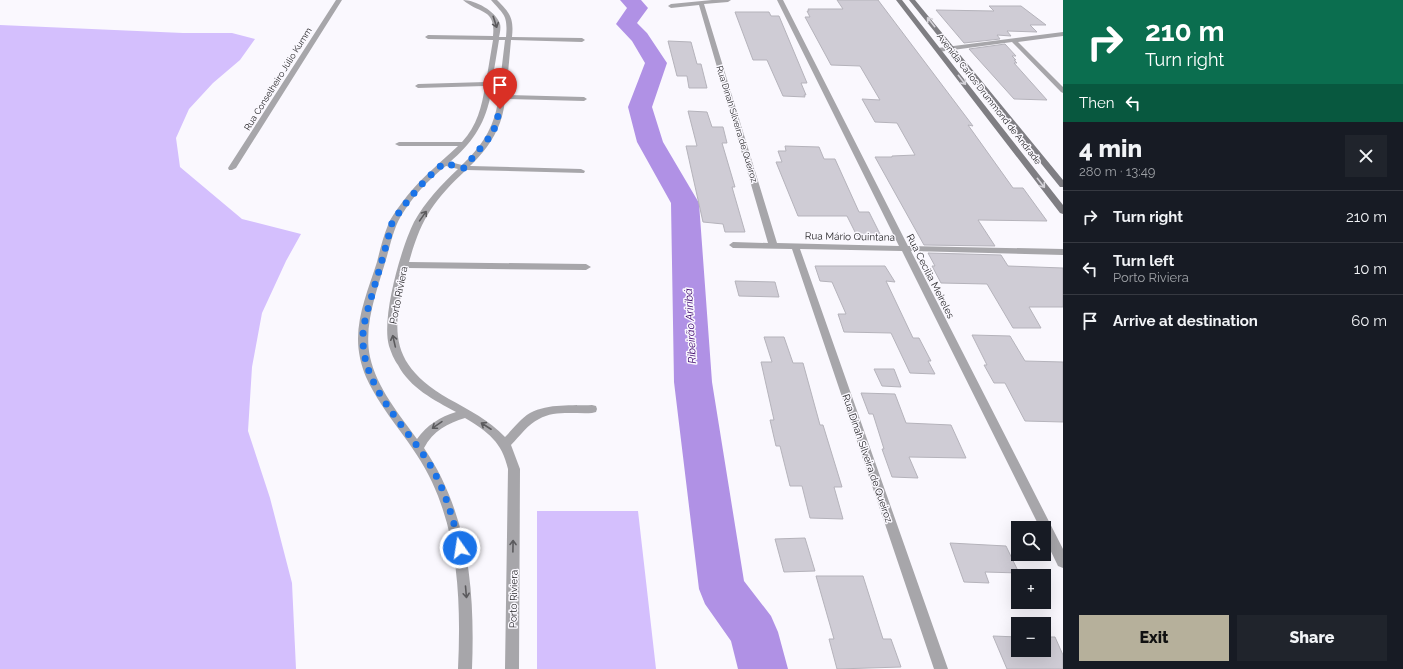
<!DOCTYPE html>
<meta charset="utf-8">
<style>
body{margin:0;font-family:Raleway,sans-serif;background:#20242c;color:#f1f3f6;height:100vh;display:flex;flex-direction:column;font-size:15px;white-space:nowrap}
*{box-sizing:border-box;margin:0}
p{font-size:13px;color:#9ea1a6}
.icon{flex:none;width:22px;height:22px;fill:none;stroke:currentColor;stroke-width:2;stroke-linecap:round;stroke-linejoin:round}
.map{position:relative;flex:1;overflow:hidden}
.details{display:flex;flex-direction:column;background:#171b24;width:340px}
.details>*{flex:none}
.hud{background:#0b6e4f;color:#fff;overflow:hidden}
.controls{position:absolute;left:1011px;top:521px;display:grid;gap:8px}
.controls a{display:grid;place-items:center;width:40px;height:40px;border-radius:0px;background:#171b24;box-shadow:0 4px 16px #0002;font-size:20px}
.pin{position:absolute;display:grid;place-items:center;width:34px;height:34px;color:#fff;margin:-41px -17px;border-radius:50% 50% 50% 0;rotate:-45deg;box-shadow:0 0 4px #0007}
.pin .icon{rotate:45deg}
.me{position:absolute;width:44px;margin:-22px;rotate:347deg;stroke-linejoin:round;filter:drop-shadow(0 0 3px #0008)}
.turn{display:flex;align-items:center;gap:14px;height:84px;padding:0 16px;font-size:18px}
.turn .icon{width:52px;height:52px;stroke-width:2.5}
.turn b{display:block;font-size:28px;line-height:34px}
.then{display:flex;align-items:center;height:38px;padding:0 16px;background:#0003;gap:8px;font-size:15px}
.round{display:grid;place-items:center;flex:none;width:42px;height:42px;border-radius:0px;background:#20242c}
.head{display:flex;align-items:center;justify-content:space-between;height:68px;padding:0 16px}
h1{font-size:24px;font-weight:800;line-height:30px}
.primary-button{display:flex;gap:8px;margin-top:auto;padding:8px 16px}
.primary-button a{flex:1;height:46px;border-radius:0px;background:#b6b09b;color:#111;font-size:16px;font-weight:800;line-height:46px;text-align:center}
.primary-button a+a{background:#20242c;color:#f1f3f6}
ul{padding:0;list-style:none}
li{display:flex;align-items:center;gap:12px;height:52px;padding:0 16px;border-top:1px solid #363941}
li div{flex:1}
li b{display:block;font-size:15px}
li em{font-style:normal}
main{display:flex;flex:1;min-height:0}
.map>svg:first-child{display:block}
.green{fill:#d4bffd}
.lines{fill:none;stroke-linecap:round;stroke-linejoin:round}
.river{fill:#b091e5;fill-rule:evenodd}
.building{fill:#cfccd5;stroke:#b5b3bb}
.minor{fill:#a7a6aa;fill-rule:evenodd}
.secondary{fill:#7f7e83;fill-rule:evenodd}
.oneway{stroke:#5b5a5d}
.oneway2{stroke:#d5d3d9}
.route{stroke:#1a73e8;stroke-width:7;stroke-dasharray:0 12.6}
.labels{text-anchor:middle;stroke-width:3;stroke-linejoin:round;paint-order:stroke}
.far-street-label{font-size:9px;fill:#28272a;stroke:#faf8fe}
.street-label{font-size:10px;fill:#28272a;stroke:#faf8fe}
.water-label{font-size:11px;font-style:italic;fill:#3c046c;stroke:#faf8fe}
</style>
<main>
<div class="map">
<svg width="1063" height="669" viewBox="0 0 1063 669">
<rect width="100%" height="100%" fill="#faf8fe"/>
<path class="green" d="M 0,25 L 183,33 L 232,33 L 255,39 L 240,60 L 213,83 L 189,109 L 176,138 L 180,167 L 242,219 L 301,234 L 286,261 L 262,313 L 252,367 L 248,431 L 270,498 L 292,583 L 296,669 L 0,669 Z
M 537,511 L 638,511 L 656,669 L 537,669 Z"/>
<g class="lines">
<path class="river" d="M 620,0 L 641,0 L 648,8 L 637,23 L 647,33 L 667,63 L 652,107 L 663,142 L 699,203 L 712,382 L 744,581 L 771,616 L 778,632 L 788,669 L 738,669 L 731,641 L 705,604 L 699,589 L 674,382 L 671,203 L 637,142 L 628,107 L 645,63 L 632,41 L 616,24 L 627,8 Z"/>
</g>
<path class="building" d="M 837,0 L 878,0 L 973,126 L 968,125 L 1013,188 L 1023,188 L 1047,221 L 978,220 L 995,246 L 924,245 L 875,157 L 892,157 L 892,156 L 915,155 L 897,123 L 875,122 L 862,99 L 880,100 L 860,66 L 831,65 L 805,17 L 810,17 L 807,11 L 809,11 L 808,9 L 843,9 Z
M 989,6 L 1021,6 L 1046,25 L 1030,25 L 1037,32 L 1007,31 L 1011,36 L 997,35 L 1000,39 L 964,43 L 936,10 L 994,11 Z
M 735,12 L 769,12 L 771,16 L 779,16 L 807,83 L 801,83 L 806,95 L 804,95 L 805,97 L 783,96 L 767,60 L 753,60 Z
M 668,41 L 691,42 L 697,64 L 701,64 L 707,88 L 689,88 L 687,76 L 677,76 Z
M 1005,44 L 1016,56 L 1012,56 L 1016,60 L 1014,60 L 1017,63 L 1014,63 L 1047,100 L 1014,99 L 969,49 Z
M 688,111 L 707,112 L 712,127 L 723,127 L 727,143 L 722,143 L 735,187 L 732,187 L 745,232 L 725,232 L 723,224 L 703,222 L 686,146 L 697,146 Z
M 785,146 L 819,147 L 824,159 L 835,159 L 859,212 L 869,212 L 881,236 L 857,236 L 847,216 L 798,216 L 776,162 L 782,162 L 778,151 L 786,151 Z
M 928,253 L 1001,255 L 1008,266 L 1063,268 L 1063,307 L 1029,307 L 1041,328 L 1013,328 L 987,284 L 941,283 L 932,266 L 935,266 Z
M 815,266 L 885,266 L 895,282 L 886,281 L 913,338 L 919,338 L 931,361 L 928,361 L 935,374 L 910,373 L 891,333 L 844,332 L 838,314 L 846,314 L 832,282 L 820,281 Z
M 735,281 L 775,282 L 779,297 L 739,296 Z
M 972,335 L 1010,336 L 1025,361 L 1063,362 L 1063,422 L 1025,421 L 1005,383 L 994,383 L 984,365 L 987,365 Z
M 764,337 L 784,337 L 793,363 L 803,363 L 820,425 L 823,425 L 842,487 L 834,487 L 843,519 L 810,518 L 802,486 L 790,486 L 780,446 L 776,446 L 770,420 L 774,420 L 761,362 L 772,362 Z
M 874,369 L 894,369 L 901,387 L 882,386 Z
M 861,393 L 895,394 L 906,423 L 951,425 L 966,458 L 909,457 L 918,478 L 892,477 L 882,449 L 884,449 L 873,414 L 869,414 Z
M 805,538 L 815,571 L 784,572 L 775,539 Z
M 950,543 L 1006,546 L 1019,573 L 985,572 L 989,583 L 964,582 Z
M 816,576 L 863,576 L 883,639 L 891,639 L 901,667 L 837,669 L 829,639 L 834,639 Z
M 993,636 L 1018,637 L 1018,650 L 1044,650 L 1044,637 L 1055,637 L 1063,655 L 1063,669 L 1007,669 Z"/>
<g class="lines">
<path class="minor" d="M 336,0 L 342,0 L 236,168 L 232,170 L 229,170 L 228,168 Z
M 463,0 C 475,0 496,11 500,24 C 501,27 500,33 499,37 L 506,37 C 508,15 504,15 491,0 L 497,0 C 510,13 514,18 512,37 L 582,38 L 585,40 L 582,42 L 511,40 L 506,95 L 584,97 L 587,99 L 584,101 L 505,99 C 503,126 490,147 470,166 L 581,169 L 585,171 L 584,173 L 466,170 C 433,201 421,219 409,262 L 586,264 L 591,267 L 586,270 L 407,268 C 392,330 387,363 449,399 C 469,410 489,420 505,437 C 513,429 520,419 530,413 C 549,403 572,406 592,405 L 596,406 L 597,409 L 596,412 L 592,413 C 575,414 554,410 539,419 C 528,424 520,436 511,445 L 520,469 L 519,669 L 505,669 L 508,469 C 502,442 488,432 465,418 C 448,423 433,431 424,448 C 469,514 475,592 472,669 L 458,669 C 461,606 459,540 432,482 C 415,444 383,415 366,377 C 361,365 358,352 358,339 C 358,313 369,287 377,262 C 380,250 383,237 388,225 C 391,217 396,211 401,204 C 417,181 438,165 458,146 L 399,146 L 395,144 L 399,142 L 462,142 C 477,126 482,106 485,86 L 418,88 L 415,86 L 418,84 L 486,82 L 493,40 L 428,39 L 425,37 L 428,35 L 493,36 C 496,8 479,14 463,0 ZM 499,40 L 505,40 L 500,82 L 492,82 ZM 492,86 L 499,86 L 499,94 L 491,94 ZM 490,98 L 498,98 L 498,101 C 494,128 481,147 462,165 L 450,162 C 471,144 484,126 490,98 ZM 446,166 L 458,169 C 441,185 425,202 414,222 C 401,248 381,318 389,346 C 391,352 394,360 398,365 C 410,388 434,400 456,412 C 440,417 427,425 417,439 C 399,414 377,388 370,357 C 363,324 378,288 387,256 C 391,242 394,228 401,216 C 413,196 428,180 446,166 Z
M 712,0 L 731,0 L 728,2 L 704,4 L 777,243 L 899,246 L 777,0 L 783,0 L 908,246 L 1063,249 L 1063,255 L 911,251 L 1063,549 L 1063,568 L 1058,566 L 1044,537 L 1044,528 L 1040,528 L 902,251 L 800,249 L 948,669 L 934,669 L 792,249 L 733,248 L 729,245 L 733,242 L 768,243 L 699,5 L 671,8 L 668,6 L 671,4 Z
M 1063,32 L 1063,36 L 1018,42 L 1063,87 L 1063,93 L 1061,92 L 1012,42 L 938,52 L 935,50 L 938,48 Z"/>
<path class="secondary" d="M 896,0 L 902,0 L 1063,205 L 1063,214 L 1060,213 Z
M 909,0 L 915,0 L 1063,180 L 1063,187 L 1060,187 Z"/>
</g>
<defs><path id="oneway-shaft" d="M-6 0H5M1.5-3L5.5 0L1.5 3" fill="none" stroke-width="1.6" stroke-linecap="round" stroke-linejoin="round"/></defs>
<g class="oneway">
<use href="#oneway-shaft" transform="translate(495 22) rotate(72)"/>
<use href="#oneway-shaft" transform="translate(423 216) rotate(-55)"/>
<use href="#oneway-shaft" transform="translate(394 341) rotate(-103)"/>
<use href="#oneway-shaft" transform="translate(437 425) rotate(145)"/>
<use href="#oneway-shaft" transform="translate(486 426) rotate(-147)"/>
<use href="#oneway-shaft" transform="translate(513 546) rotate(-89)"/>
<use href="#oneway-shaft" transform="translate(466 592) rotate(85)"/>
</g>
<g class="oneway2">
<use href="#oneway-shaft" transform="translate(931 22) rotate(-129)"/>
<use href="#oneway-shaft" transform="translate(962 80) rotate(52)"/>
<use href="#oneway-shaft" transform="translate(1041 183) rotate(52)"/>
</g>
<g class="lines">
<path class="route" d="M 460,548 C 453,517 443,483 425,457 C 401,422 364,386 363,341 C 362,324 369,307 373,291 C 380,268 386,246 392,223 C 407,200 423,181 444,163 L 464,168 L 493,133 L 500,109"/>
</g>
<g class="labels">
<g class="far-street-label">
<text transform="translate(278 79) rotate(-58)" y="3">Rua Conselheiro Júlio Kumm</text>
<text transform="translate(989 99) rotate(52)" y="3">Avenida Carlos Drummond de Andrade</text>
<text transform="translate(737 124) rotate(73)" y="3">Rua Dinah Silveira de Queiroz</text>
</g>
<g class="street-label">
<text transform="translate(850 236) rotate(1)" y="4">Rua Mário Quintana</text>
<text transform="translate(931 276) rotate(63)" y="4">Rua Cecília Meireles</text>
<text transform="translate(398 295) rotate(-79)" y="4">Porto Riviera</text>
<text transform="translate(868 458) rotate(71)" y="4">Rua Dinah Silveira de Queiroz</text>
<text transform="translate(513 599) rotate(-89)" y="4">Porto Riviera</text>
</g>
<g class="water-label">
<text transform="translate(690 326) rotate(-93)" y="4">Ribeirão Ariribá</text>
</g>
</g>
</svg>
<div class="controls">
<a><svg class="icon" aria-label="search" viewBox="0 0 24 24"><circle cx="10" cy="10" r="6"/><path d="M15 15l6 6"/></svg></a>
<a>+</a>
<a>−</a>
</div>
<div class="pin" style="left:500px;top:109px;background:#d93025"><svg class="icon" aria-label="arrive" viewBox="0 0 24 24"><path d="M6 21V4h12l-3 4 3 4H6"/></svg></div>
<svg class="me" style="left:460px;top:548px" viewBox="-20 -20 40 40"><circle r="17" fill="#1a73e8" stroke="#fff" stroke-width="3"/><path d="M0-11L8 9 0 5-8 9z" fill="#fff"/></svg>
</div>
<section class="details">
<div class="hud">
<div class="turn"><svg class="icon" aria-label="right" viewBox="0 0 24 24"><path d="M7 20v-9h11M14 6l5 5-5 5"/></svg><div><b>210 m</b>Turn right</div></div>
<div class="then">Then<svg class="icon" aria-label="left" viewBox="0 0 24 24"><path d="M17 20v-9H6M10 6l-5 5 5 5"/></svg></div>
</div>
<div class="head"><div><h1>4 min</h1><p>280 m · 13:49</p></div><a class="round"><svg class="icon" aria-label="close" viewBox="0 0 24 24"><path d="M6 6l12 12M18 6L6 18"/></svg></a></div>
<ul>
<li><svg class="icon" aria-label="right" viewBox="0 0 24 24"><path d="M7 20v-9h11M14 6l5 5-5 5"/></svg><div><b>Turn right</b></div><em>210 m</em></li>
<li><svg class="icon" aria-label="left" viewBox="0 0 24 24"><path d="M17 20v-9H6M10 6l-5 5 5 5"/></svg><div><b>Turn left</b><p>Porto Riviera</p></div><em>10 m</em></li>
<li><svg class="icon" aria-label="arrive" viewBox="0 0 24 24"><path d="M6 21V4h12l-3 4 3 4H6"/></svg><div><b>Arrive at destination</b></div><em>60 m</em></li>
</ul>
<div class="primary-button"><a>Exit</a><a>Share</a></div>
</section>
</main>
